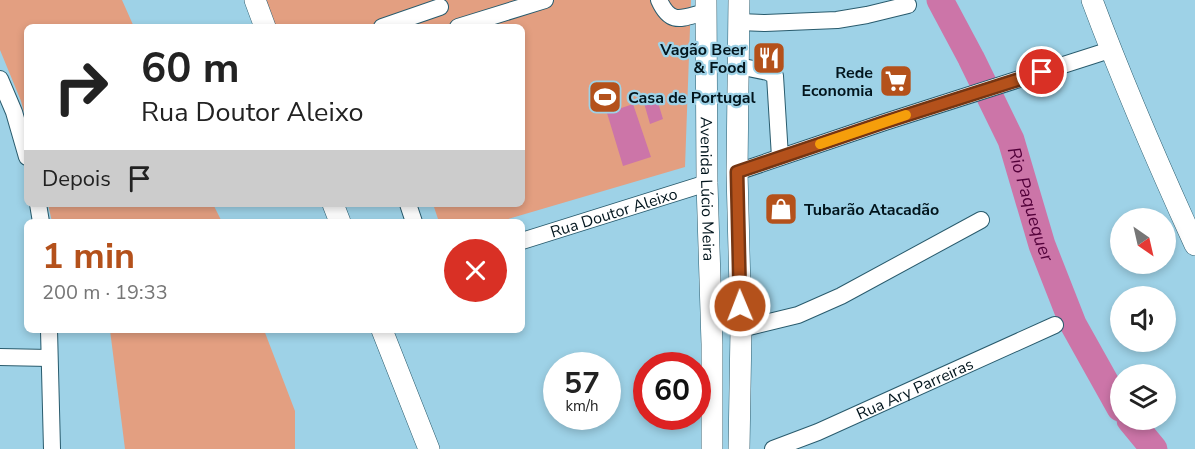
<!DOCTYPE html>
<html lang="pt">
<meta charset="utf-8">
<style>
body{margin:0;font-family:"Nunito Sans",sans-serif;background:#f6f6f6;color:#222;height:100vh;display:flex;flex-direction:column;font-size:22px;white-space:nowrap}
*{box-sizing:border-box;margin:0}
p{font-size:20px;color:#767676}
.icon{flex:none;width:33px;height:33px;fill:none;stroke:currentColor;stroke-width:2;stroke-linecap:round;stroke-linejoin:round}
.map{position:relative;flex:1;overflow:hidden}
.sheet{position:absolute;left:24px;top:219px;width:501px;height:114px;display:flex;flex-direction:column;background:#fff;border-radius:9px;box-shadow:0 3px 9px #0003}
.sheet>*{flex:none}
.banner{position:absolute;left:24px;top:24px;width:501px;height:183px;border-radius:9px;box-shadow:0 3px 9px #0003;background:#fff;color:#222;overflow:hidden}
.needle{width:39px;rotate:146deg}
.buttons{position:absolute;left:1110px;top:208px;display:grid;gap:12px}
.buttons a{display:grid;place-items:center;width:66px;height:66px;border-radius:50%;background:#fff;box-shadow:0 3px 9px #0003;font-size:30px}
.speed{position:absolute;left:543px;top:352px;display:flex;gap:12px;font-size:30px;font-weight:700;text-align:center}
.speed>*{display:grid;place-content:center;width:78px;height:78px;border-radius:50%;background:#fff;box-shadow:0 3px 9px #0003;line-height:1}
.speed small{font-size:15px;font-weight:400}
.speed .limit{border:9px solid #d22;background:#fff;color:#111}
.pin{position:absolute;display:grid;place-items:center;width:51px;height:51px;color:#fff;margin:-26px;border:3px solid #fff;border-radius:50%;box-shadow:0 2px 6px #0007}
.me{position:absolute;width:66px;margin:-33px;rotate:359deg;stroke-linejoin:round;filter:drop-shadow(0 0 4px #0008)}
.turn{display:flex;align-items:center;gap:21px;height:126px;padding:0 18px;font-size:27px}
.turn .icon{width:78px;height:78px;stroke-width:2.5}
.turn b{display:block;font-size:42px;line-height:51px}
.then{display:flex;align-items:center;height:57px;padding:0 18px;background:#0003;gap:12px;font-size:22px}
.round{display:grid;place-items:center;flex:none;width:63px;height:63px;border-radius:32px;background:#f6f6f6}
.overview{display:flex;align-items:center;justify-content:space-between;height:102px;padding:0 18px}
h1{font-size:36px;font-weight:700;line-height:45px;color:#b4511b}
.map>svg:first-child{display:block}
.green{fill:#e39f81}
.water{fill:#cc75a8}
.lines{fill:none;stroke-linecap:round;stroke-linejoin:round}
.river{stroke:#cc75a8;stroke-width:27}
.minor-casing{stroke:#295b6d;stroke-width:18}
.major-casing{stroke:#295b6d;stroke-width:22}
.minor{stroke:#fff;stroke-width:16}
.major{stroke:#fff;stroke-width:21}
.route-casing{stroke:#753512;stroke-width:15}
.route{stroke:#b4511b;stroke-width:10}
.slow{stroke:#f59e0b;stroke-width:10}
.labels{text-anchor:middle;stroke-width:4.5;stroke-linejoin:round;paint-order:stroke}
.poi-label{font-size:16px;font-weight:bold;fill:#02151d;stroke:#9ed2e7;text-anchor:end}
.street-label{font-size:16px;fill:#02151d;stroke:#9ed2e7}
.water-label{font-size:18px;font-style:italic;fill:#53013a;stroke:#9ed2e7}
</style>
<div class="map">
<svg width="1195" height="449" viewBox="0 0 1195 449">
<rect width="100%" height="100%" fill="#9ed2e7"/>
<path class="green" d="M 0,0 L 122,0 L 134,27 L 27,27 L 27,124 L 21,101 L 0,50 Z
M 262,0 L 691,0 L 685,167 L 498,222 L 439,222 L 433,204 L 522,204 L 522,27 L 273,27 Z
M 48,204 L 213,204 L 222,222 L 52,222 Z
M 110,330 L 264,330 L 295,411 L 295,449 L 125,449 Z"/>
<path class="water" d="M 657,99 L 663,119 L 650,124 L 644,103 Z
M 633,104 L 651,157 L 623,166 L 607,113 Z"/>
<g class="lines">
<g class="river">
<path id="s1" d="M 940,0 L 971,58 L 1011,140 L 1042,245 L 1073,324 L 1120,408"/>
<path d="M 1130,420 L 1154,449"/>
</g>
<defs>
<g id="minor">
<path d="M 659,0 C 671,27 683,17 706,12"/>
<path d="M 739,22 L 765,23 L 837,20 L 867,15 L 908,5"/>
<path d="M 382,27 L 440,7"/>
<path d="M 458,27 L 545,0"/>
<path d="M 738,66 L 768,72 L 775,76 L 780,157"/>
<path d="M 0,79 L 14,112 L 27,157"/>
<path d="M 737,172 L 885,122 L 1110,50"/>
<path d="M 38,204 L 41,222"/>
<path d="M 408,204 L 414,222"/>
<path id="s2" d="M 522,241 L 707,183"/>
<path d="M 741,329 L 798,315 L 841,296 L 981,220"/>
<path d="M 49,330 L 52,449"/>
<path d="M 0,357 L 49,358"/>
<path id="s3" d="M 773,449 L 818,432 L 1055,325"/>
</g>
<g id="major">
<path d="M 255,0 L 265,27"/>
<path id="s4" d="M 706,0 L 707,183 L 712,344 L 712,449"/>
<path d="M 1092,0 C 1123,83 1158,164 1195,245"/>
<path d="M 333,204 L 340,222"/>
<path d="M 382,330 L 429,449"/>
<path d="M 739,449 L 741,329 L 737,172 L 739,0"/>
</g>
</defs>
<use href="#minor" class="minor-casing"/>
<use href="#major" class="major-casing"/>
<use href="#minor" class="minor"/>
<use href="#major" class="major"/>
</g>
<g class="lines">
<defs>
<path id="route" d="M 740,306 L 737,172 L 885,122 L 1042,72"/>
</defs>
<use href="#route" class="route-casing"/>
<use href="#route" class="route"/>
<path class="slow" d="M 820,144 L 906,115"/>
</g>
<defs>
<symbol id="restaurant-square" viewBox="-11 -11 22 22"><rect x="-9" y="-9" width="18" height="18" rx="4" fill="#b4511b" stroke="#9ed2e7"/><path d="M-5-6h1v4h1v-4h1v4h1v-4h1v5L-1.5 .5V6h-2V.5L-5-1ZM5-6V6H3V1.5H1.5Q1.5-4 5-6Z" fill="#fff"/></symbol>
<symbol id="supermarket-square" viewBox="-11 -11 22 22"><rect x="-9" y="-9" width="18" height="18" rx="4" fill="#b4511b" stroke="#9ed2e7"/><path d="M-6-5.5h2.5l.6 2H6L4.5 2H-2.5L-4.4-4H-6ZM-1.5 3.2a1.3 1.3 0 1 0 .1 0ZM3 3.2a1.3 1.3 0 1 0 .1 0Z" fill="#fff"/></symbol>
<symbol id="stadium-square" viewBox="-11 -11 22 22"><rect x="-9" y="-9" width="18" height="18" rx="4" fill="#b4511b" stroke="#9ed2e7"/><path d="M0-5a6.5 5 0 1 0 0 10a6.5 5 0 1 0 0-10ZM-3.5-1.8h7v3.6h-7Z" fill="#fff"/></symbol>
<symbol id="shop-square" viewBox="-11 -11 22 22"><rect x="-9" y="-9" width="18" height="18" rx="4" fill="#b4511b" stroke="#9ed2e7"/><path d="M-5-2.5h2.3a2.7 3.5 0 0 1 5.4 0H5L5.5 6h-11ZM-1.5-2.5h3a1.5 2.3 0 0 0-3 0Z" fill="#fff"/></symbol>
</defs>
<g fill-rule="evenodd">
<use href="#restaurant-square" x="750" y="39" width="38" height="38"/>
<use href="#supermarket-square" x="877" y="62" width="38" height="38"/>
<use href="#stadium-square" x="586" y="78" width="38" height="38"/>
<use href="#shop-square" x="762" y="190" width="38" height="38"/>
</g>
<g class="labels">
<g class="poi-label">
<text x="746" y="55">Vagão Beer<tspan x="746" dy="18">&amp; Food</tspan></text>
<text x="873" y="78">Rede<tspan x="873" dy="18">Economia</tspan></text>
<text x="628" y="103" text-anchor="start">Casa de Portugal</text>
<text x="804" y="215" text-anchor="start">Tubarão Atacadão</text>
</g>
<g class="street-label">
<text dy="6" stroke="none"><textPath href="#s4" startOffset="189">Avenida Lúcio Meira</textPath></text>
<text dy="6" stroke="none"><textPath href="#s2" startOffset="96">Rua Doutor Aleixo</textPath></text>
<text dy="6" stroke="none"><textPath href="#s3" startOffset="154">Rua Ary Parreiras</textPath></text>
</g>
<g class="water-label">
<text dy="6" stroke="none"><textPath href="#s1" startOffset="224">Rio Paquequer</textPath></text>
</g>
</g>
</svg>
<div class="buttons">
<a><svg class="needle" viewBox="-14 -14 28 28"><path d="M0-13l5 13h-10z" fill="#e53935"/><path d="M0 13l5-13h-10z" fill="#767676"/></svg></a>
<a><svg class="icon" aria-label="sound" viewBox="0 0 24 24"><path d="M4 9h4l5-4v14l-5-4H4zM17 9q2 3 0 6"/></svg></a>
<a><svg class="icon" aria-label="layers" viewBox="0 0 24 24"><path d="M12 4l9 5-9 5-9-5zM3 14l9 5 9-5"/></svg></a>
</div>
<div class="speed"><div>57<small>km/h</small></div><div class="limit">60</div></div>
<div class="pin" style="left:1042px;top:72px;background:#d93025"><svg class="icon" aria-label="arrive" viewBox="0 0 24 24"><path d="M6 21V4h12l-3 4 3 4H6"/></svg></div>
<svg class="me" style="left:740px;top:306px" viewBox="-20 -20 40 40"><circle r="17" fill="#b4511b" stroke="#fff" stroke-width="3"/><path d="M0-11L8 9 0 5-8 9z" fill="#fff"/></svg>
<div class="banner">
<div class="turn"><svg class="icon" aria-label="right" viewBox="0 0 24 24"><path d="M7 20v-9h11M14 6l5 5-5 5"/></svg><div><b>60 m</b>Rua Doutor Aleixo</div></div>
<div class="then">Depois<svg class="icon" aria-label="arrive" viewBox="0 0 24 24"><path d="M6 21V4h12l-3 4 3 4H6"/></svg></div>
</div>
<section class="sheet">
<div class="overview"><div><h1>1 min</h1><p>200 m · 19:33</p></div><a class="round" style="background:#d93025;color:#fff"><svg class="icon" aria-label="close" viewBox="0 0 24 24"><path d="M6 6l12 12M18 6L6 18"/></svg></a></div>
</section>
</div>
